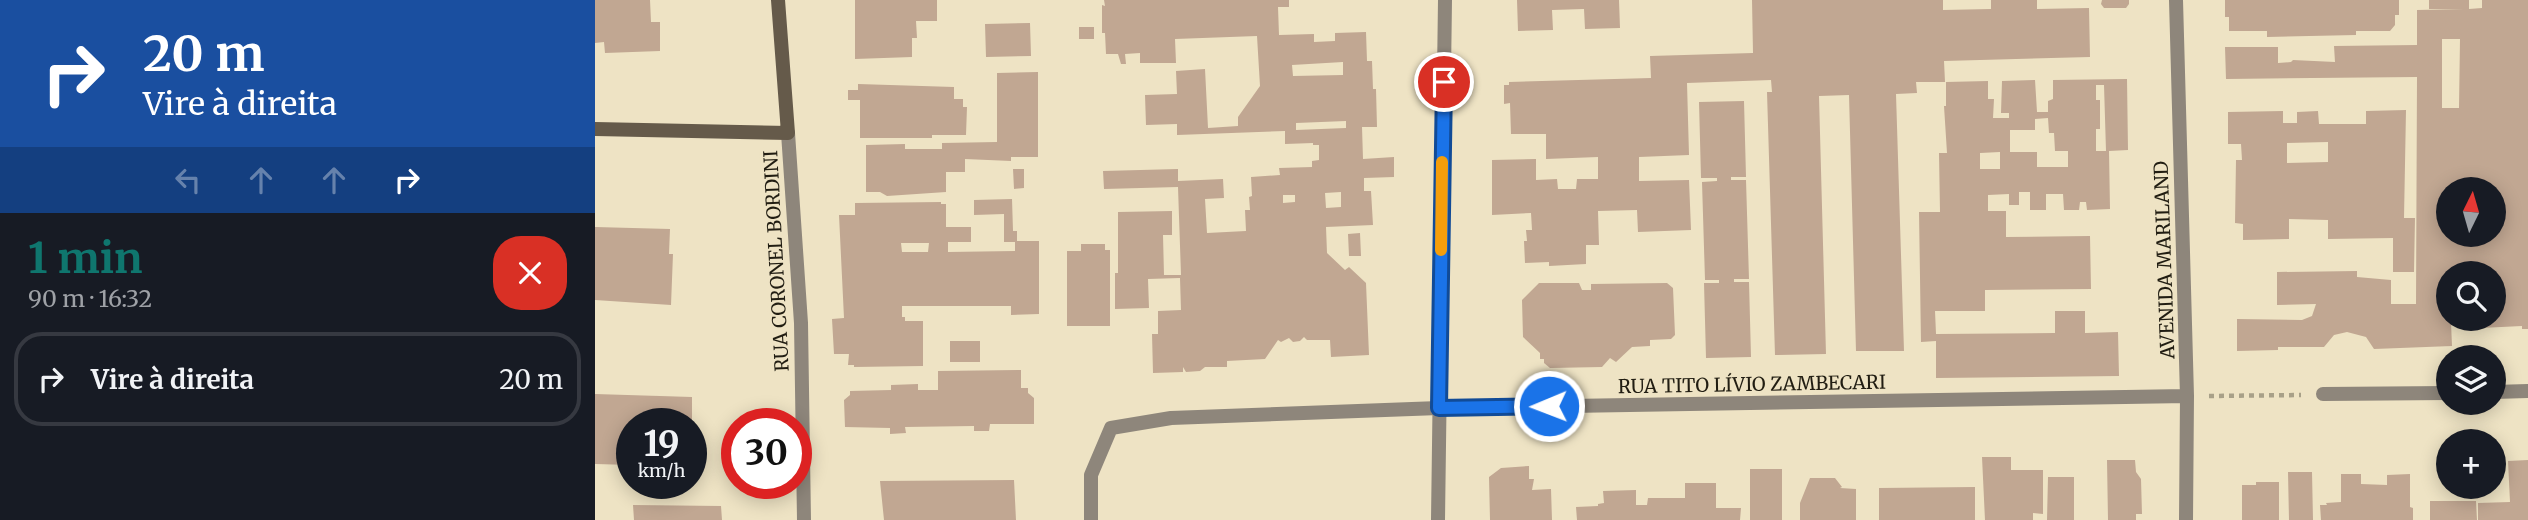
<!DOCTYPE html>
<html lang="pt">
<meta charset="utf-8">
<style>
body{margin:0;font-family:Merriweather,serif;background:#242831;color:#f1f3f6;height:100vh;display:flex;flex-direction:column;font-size:26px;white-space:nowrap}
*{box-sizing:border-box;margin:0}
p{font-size:23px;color:#9ea1a6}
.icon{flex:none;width:38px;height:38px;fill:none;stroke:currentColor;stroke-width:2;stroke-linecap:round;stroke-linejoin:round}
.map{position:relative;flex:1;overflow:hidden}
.side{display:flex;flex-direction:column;background:#171b24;width:595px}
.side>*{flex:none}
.guide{background:#1a4fa0;color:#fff;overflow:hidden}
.needle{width:46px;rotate:5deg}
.fabs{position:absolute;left:1841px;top:177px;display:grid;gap:14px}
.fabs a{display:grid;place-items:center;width:70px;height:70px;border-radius:50%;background:#171b24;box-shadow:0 4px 18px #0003;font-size:35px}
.speed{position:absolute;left:21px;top:408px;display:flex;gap:14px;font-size:35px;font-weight:700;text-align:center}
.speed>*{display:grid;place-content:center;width:91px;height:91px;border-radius:50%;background:#171b24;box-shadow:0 4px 18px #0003;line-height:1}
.speed small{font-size:18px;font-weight:400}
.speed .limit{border:10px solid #d22;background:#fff;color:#111}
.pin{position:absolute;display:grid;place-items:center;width:60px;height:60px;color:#fff;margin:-30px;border:4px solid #fff;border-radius:50%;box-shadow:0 2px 7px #0007}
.me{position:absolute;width:77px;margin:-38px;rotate:269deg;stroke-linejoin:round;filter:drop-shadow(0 0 5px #0008)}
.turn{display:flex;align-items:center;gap:24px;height:147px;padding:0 28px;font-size:32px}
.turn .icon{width:91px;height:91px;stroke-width:2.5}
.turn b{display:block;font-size:49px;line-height:60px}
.lanes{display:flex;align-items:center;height:66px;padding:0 28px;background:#0003;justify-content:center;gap:35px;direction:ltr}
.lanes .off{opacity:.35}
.round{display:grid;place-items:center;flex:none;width:74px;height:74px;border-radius:28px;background:#242831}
.head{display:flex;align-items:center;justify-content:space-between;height:119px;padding:0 28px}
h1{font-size:42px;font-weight:700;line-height:52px;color:#0f766e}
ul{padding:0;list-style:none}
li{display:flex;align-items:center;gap:21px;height:94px;margin:0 14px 10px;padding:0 14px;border:4px solid #363941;border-radius:28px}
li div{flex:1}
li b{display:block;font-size:26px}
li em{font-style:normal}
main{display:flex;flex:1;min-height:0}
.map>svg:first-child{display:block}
.building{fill:#c1a792;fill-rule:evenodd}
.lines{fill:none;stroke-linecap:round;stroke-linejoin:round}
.path{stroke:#a8a088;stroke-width:4.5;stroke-dasharray:5 5;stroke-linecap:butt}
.minor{stroke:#8e867b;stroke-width:14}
.tertiary{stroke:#8e867b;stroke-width:14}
.secondary{stroke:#655a4a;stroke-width:14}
.route-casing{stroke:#114b97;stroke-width:18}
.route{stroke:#1a73e8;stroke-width:12}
.slow{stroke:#f59e0b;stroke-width:12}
.labels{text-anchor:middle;stroke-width:7;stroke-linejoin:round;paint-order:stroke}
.street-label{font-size:19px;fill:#211d12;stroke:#eee3c4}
</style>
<main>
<section class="side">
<div class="guide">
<div class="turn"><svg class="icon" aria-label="right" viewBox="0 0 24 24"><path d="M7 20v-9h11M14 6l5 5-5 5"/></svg><div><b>20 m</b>Vire à direita</div></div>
<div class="lanes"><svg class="icon off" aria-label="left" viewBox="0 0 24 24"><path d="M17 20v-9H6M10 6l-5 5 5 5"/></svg><svg class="icon off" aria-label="ahead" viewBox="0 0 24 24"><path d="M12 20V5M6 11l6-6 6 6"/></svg><svg class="icon off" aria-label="ahead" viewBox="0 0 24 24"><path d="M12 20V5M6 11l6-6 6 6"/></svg><svg class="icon" aria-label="right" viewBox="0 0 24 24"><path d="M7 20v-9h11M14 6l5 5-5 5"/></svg></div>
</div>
<div class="head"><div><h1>1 min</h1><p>90 m · 16:32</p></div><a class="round" style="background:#d93025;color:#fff"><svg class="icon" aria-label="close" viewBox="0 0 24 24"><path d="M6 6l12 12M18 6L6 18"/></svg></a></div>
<ul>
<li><svg class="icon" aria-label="right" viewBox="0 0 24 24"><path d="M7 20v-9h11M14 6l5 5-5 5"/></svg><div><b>Vire à direita</b></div><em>20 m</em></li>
</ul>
</section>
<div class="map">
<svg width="1933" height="520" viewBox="0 0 1933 520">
<rect width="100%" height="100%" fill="#eee3c4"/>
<path class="building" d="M 0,0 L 55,0 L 56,22 L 65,22 L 65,51 L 10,53 L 9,42 L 0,43 Z
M 260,0 L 342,0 L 342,21 L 321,21 L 322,38 L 317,38 L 317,57 L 260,59 Z
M 509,0 L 694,0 L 694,7 L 683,7 L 684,35 L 719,34 L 719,42 L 740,41 L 740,33 L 771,32 L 772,61 L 777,61 L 778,89 L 781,89 L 782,127 L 767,127 L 768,159 L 799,157 L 799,177 L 769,178 L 769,191 L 776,191 L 778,225 L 731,227 L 732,253 L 750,270 L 754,267 L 771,283 L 774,355 L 736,357 L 735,340 L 712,340 L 709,337 L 705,341 L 698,342 L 694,338 L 686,342 L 683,340 L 670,359 L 632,361 L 632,367 L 610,367 L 605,371 L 591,372 L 588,367 L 588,372 L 558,373 L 557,334 L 563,334 L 563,311 L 586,310 L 585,278 L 553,279 L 554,308 L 520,309 L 520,273 L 523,273 L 523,212 L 577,211 L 577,235 L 568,235 L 569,275 L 586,275 L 583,187 L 509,189 L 508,171 L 583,169 L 583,181 L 628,179 L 629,198 L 610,199 L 612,233 L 651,231 L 650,210 L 655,210 L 654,197 L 657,196 L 656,177 L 685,175 L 684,168 L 717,167 L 717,161 L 724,160 L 724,145 L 718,145 L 718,143 L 690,144 L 690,131 L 582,135 L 582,124 L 551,125 L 550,95 L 582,94 L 581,71 L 610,69 L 613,128 L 643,126 L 643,117 L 665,86 L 662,36 L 580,39 L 581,63 L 545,63 L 545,53 L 530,54 L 531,64 L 526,64 L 523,54 L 511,54 L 510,33 L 507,33 L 507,5 L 510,6 ZM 748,62 L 748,75 L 698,76 L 697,65 ZM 751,121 L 751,128 L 701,130 L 701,123 ZM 746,192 L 746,207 L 731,208 L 730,193 ZM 688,195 L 700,195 L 700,202 L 688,203 Z
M 922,0 L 1024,0 L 1025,28 L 990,29 L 989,9 L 957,10 L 958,30 L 923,31 Z
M 1157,0 L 1348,0 L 1348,10 L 1396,9 L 1396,0 L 1442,0 L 1442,9 L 1494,8 L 1495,57 L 1349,61 L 1350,82 L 1321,82 L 1322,93 L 1301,94 L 1309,351 L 1261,351 L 1254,95 L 1224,96 L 1231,354 L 1180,355 L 1172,92 L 1177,92 L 1176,80 L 1092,83 L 1094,155 L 1044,157 L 1044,181 L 1094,180 L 1096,230 L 1043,232 L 1042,210 L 1003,211 L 1004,245 L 991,245 L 991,264 L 954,266 L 954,262 L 930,263 L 929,241 L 932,241 L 931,230 L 937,230 L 936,213 L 897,215 L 897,160 L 941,159 L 941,180 L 962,179 L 963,189 L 981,189 L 982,179 L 1003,179 L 1003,157 L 951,159 L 951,134 L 916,134 L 915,103 L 909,104 L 909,85 L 914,85 L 914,82 L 1056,78 L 1055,56 L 1158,53 Z
M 1507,0 L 1534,0 L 1534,4 L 1531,8 L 1509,8 L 1506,4 Z
M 1630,0 L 1804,0 L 1804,15 L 1800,15 L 1800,25 L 1795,31 L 1761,31 L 1761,35 L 1672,37 L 1672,31 L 1634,31 L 1634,17 L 1630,17 Z
M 1834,0 L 1874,0 L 1874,9 L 1887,8 L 1887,0 L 1933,0 L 1933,329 L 1927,329 L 1927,326 L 1865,329 L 1856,322 L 1857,346 L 1779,349 L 1771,337 L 1752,332 L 1739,335 L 1729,347 L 1683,347 L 1683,350 L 1642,351 L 1642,319 L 1707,320 L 1717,316 L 1721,304 L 1682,305 L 1682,272 L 1762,271 L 1762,277 L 1796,280 L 1796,304 L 1821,304 L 1822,77 L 1631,79 L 1630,47 L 1683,47 L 1683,63 L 1696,62 L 1698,60 L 1740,62 L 1739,46 L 1822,45 L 1822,10 L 1869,9 L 1834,9 ZM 1847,39 L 1865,39 L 1864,108 L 1847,108 ZM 1853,189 L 1899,189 L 1899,234 L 1853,234 ZM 1853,273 L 1899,273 L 1899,318 L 1853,318 Z
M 435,23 L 436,56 L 391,57 L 390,24 Z
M 484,27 L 499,27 L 499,39 L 484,39 Z
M 443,72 L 443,157 L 416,157 L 416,161 L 370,159 L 370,172 L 351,172 L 351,192 L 292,196 L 285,192 L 271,192 L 271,145 L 310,144 L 310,149 L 347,149 L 347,143 L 402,142 L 402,73 Z
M 1532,79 L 1533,150 L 1514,151 L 1515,209 L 1492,210 L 1491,202 L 1485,202 L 1484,210 L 1469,210 L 1468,194 L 1451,194 L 1451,210 L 1435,210 L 1435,192 L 1424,192 L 1424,205 L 1414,205 L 1414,194 L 1393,195 L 1393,211 L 1411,211 L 1411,237 L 1495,236 L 1496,289 L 1390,290 L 1390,311 L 1340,311 L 1341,334 L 1460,333 L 1460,311 L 1490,311 L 1490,333 L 1523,332 L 1524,376 L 1341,378 L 1341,341 L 1326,342 L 1324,212 L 1345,212 L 1344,153 L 1352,153 L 1349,106 L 1351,106 L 1351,82 L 1393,81 L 1393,99 L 1399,99 L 1398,118 L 1414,118 L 1414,113 L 1406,113 L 1407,81 L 1440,80 L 1442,112 L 1453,112 L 1453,101 L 1458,99 L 1458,80 ZM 1501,85 L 1509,85 L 1511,151 L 1501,151 L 1501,129 L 1505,129 L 1505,100 L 1501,100 ZM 1453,118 L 1454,133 L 1459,133 L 1460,151 L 1473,151 L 1473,167 L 1442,167 L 1442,152 L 1415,152 L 1415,130 L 1440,130 L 1440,119 ZM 1405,152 L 1405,169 L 1385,169 L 1385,153 Z
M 263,84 L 359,87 L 359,99 L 368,99 L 368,107 L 372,107 L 371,135 L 337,135 L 337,138 L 265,138 L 265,100 L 253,100 L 253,90 L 263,90 Z
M 1149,101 L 1151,177 L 1136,177 L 1136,180 L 1151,180 L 1154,279 L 1139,279 L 1139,282 L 1154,282 L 1156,357 L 1111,358 L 1109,283 L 1124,283 L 1124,280 L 1110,280 L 1107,182 L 1122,181 L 1122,178 L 1106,178 L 1104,102 Z
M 1811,110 L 1809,218 L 1820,218 L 1819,272 L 1798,272 L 1798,238 L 1733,239 L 1733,220 L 1694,219 L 1694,239 L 1648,240 L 1648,224 L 1640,223 L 1641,160 L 1647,160 L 1646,144 L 1633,144 L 1633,112 L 1688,111 L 1688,123 L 1702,123 L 1702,112 L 1723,111 L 1724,124 L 1771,124 L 1771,111 ZM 1733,142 L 1733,162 L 1692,163 L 1692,143 Z
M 418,169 L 429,169 L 429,188 L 419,189 Z
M 417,199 L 418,231 L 422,231 L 422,241 L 444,241 L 444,314 L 416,315 L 416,306 L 307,306 L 307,317 L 310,317 L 310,321 L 328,321 L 328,366 L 259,367 L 259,365 L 253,365 L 254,354 L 239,354 L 237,319 L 249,318 L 244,215 L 260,215 L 260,203 L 346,202 L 346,204 L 351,204 L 351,227 L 376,227 L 376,242 L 353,242 L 353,252 L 420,251 L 420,242 L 409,242 L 409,214 L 379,215 L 379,200 ZM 306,243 L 334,243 L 333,252 L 307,252 Z
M 0,227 L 75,229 L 74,254 L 78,254 L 76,305 L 0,300 Z
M 765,233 L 766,256 L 754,256 L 753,234 Z
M 486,244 L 510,244 L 510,250 L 515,250 L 515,326 L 472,326 L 472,251 L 486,251 Z
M 944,283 L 984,283 L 987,290 L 996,290 L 996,284 L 1072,283 L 1078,288 L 1080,335 L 1076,339 L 1055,340 L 1055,346 L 1037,347 L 1021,362 L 1015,358 L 1007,367 L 955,368 L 949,363 L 949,359 L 945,359 L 945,353 L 928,337 L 927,300 Z
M 355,341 L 385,341 L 385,362 L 355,362 Z
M 426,370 L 426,388 L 433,388 L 433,393 L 439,398 L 439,424 L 395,424 L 394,431 L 379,431 L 379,426 L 310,427 L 311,433 L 295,434 L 295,428 L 250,427 L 249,400 L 255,395 L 255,391 L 296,390 L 296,385 L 323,384 L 323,390 L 343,390 L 343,371 Z
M 0,394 L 97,397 L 97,424 L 37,424 L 37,465 L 0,464 Z
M 1387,457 L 1416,457 L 1416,470 L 1448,470 L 1448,514 L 1438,513 L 1438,520 L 1390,520 Z
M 1512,460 L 1540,460 L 1541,472 L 1546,479 L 1547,514 L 1541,514 L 1541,520 L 1513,520 Z
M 1933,460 L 1933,520 L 1883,520 L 1883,503 L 1915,502 L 1913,461 Z
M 934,466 L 934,479 L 939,479 L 937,490 L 956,489 L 957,520 L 895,520 L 894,477 L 906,468 Z
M 1155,469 L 1187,469 L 1187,520 L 1155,520 Z
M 1693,472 L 1717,472 L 1718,520 L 1694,520 Z
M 1746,474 L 1766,474 L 1766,484 L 1792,485 L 1792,475 L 1815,474 L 1815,507 L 1818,508 L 1818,520 L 1726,520 L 1725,505 L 1732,505 L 1731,503 L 1746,502 Z
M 1453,477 L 1479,477 L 1479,520 L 1452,520 Z
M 1215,478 L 1240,478 L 1247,487 L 1245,488 L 1261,489 L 1261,520 L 1205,520 L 1205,503 Z
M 419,480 L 421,520 L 289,520 L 285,481 Z
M 1661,482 L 1684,482 L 1684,520 L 1647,520 L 1647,485 L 1661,485 Z
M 1090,483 L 1121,483 L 1121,508 L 1146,508 L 1145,520 L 982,520 L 981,507 L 1003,506 L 1003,504 L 1009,503 L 1008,491 L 1041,490 L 1041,505 L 1052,505 L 1053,498 L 1090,498 Z
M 1380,487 L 1380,520 L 1284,520 L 1284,488 Z
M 1835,501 L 1881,501 L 1882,520 L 1835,520 Z
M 38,505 L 126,506 L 127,520 L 39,520 Z"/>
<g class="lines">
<path class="path" d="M 1614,396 L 1706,395"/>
<path class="minor" d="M 1581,0 L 1592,396 L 1591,520
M 193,133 L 206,323 L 209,520
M 1899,392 L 1933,391
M 1728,394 L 1853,393
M 496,520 L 496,475 L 516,428 L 576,418 L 844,408 L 1592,396"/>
<path class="tertiary" d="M 843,520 L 850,0"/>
<path class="secondary" d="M 0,129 L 193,133 L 183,0"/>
</g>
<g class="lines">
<defs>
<path id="route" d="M 849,82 L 844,408 L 954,406"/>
</defs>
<use href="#route" class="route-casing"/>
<use href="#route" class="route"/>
<path class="slow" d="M 846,250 L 847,162"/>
</g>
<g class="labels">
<g class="street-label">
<text transform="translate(1569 260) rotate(-92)" y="7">AVENIDA MARILAND</text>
<text transform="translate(181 261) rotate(-93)" y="7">RUA CORONEL BORDINI</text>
<text transform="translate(1157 384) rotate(-1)" y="7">RUA TITO LÍVIO ZAMBECARI</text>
</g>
</g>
</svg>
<div class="fabs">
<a><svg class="needle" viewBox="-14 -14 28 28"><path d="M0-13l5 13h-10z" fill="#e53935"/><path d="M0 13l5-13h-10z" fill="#9ea1a6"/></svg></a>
<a><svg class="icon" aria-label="search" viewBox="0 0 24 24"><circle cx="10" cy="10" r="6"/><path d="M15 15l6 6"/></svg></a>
<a><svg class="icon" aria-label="layers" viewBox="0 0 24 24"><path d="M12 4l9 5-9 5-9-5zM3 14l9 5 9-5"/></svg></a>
<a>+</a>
</div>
<div class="speed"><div>19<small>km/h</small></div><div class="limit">30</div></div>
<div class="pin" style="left:849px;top:82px;background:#d93025"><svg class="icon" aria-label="arrive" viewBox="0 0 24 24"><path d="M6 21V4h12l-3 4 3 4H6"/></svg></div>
<svg class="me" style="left:954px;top:406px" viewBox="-20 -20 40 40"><circle r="17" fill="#1a73e8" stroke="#fff" stroke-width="3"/><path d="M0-11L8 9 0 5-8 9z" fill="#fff"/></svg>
</div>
</main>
